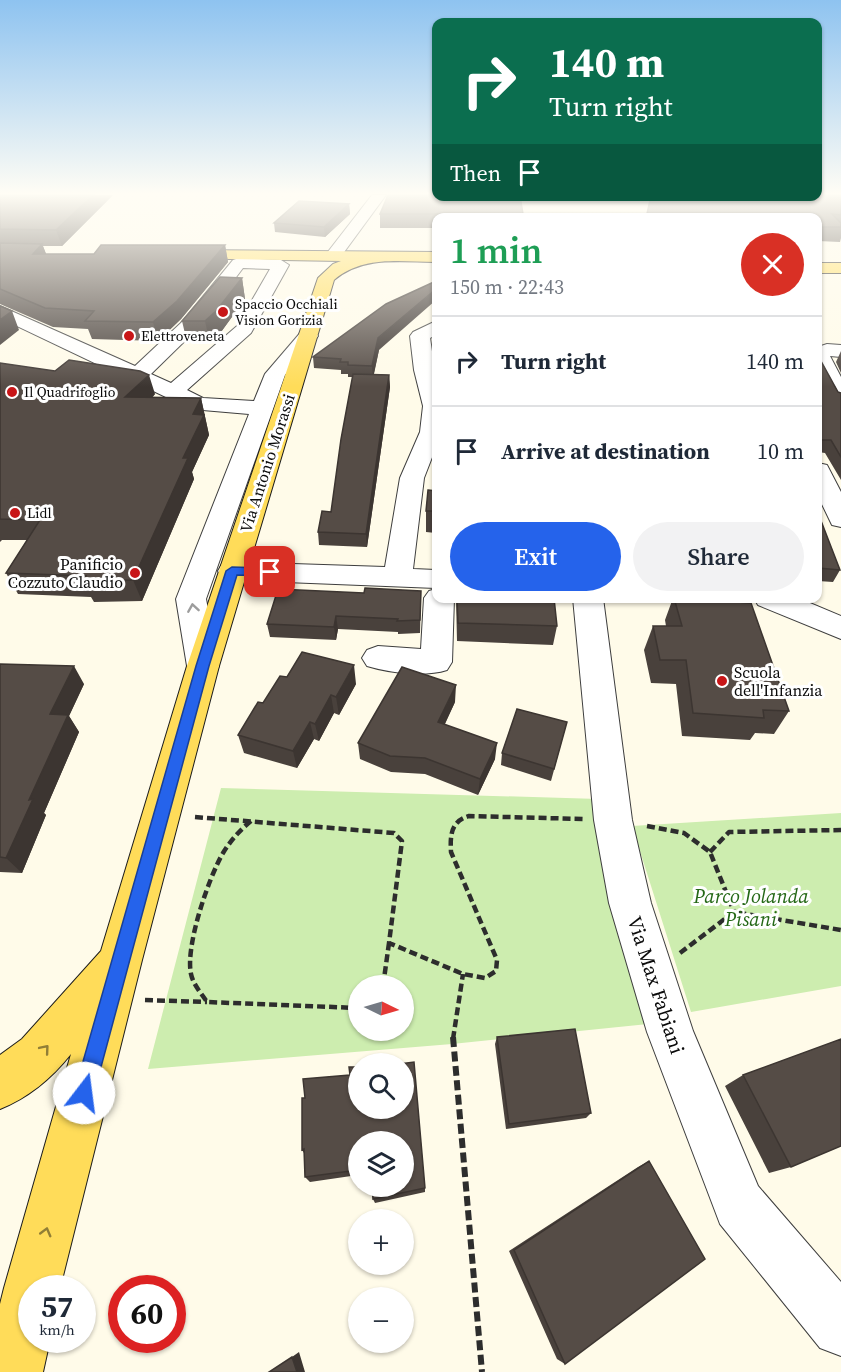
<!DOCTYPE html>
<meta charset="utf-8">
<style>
body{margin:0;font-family:"Source Serif 4",serif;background:#f2f2f3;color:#1f2937;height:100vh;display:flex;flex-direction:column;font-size:22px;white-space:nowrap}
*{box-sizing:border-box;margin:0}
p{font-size:20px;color:#747a83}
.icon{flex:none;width:33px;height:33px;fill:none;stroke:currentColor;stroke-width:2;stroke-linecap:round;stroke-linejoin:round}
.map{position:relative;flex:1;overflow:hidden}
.drawer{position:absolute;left:432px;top:213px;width:390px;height:390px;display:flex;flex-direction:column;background:#fff;border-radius:12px;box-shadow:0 2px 4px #0004}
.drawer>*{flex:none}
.guide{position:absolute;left:432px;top:18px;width:390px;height:183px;border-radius:12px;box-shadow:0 2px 4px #0004;background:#0b6e4f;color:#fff;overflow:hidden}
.needle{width:39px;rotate:95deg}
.fabs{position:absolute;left:348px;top:975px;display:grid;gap:12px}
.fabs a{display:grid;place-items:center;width:66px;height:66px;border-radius:50%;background:#fff;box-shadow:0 2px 4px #0004;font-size:30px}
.speed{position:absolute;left:18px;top:1275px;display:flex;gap:12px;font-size:30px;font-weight:700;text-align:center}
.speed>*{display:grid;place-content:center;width:78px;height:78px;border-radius:50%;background:#fff;box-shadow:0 2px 4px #0004;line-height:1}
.speed small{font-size:15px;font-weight:400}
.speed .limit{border:9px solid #d22;background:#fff;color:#111}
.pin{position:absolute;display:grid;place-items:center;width:51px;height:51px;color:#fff;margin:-26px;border-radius:12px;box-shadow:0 3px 9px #0006}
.me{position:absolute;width:66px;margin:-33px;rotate:15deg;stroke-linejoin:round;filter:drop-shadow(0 0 4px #0008)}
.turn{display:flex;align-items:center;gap:21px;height:126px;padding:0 18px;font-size:27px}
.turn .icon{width:78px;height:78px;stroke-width:2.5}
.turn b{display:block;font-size:42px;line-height:51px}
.then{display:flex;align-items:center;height:57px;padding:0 18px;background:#0003;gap:12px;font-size:22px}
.round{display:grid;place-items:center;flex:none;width:63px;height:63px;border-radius:32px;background:#f2f2f3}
.overview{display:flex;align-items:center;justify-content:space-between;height:102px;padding:0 18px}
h1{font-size:36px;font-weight:600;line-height:45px;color:#1e9e55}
.primary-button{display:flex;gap:12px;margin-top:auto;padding:12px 18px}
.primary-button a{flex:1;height:69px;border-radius:36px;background:#2563eb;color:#fff;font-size:24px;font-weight:600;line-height:69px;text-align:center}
.primary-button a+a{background:#f2f2f3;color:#1f2937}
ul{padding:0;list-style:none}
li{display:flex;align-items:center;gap:18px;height:90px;padding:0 18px;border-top:2px solid #e0e1e3}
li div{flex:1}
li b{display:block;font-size:22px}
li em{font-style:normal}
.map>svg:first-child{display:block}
.green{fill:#cdedaf;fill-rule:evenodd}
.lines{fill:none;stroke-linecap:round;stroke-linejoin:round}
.minor-casing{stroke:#3e3e3e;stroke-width:2}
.major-casing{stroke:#1c1c1c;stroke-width:2}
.path-far1{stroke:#2d2d2d;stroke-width:4.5;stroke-dasharray:8 4;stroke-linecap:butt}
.path{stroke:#2d2d2d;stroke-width:6;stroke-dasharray:10 4.5;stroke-linecap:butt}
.minor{fill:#fff;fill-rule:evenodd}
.major{fill:#ffdc59;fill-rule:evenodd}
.wall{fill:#49413c}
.shaded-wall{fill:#3c3531}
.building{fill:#554c46;stroke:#3c3531;stroke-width:1.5}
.oneway{stroke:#9d9d9d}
.oneway2{stroke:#917e36}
.route{fill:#2563eb;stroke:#184099;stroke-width:1.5}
.poi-dot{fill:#c81618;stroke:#fff;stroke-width:2}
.labels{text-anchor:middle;stroke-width:6;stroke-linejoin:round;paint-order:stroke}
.far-poi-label{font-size:14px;fill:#0b0b0b;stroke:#fff;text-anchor:start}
.street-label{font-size:16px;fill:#0b0b0b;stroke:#fff}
.poi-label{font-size:16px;fill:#0b0b0b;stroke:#fff;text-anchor:end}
.near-park-label{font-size:20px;font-style:italic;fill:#246816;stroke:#fff}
.near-street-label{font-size:20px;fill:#0b0b0b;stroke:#fff}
</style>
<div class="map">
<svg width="841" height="1372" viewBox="0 0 841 1372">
<rect width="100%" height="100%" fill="#fffbe9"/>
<path class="green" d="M 221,788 L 599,799 L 648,1024 L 452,1044 L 148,1069 ZM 358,986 L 404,986 L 404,1030 L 358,1030 Z
M 841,813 L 841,986 L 691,1012 L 632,826 Z"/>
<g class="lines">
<defs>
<path id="minor" d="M 372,195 L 386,195 L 339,259 L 327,259 L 325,256 L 327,253 Z
M 239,258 L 281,260 L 289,265 L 251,333 L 187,390 L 203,398 L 254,401 L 265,374 L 301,332 L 315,332 L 318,336 L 285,375 L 206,599 L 219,666 L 214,675 L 203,678 L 192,675 L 187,666 L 176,599 L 249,414 L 191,409 L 0,318 L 0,306 L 135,366 L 183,321 L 233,260 ZM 243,268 L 270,269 L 237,326 L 171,383 L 151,374 L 197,329 Z
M 436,321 L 436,335 L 430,338 L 436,378 L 436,447 L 424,478 L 413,569 L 436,570 L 436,588 L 232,580 L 222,578 L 218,571 L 222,564 L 232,562 L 385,567 L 400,478 L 420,432 L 423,406 L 414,370 L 410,336 L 413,332 Z
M 827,344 L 841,345 L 841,357 L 830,356 L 841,377 L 841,403 L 833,402 L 818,372 L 818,347 Z
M 818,463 L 827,465 L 841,492 L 841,527 L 832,525 L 818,496 Z
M 436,589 L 436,598 L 454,598 L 452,662 L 447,670 C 425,677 390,673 367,666 L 362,658 L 367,650 L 378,646 L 421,649 L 424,598 L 429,591 Z
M 573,598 L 603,598 L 632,820 L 651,903 L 693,1031 L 758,1186 L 841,1282 L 841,1356 L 820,1348 L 720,1224 L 647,1032 L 609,903 L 594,820 Z
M 754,598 L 798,598 L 841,616 L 841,639 L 758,605 Z"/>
<path id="major" d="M 183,250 L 436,252 L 436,262 C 401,262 363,255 334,280 L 219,666 L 142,960 L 60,1288 L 32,1288 L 32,1340 L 50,1340 L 43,1372 L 0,1372 L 0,1304 L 4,1288 L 71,1054 C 52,1078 28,1098 0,1109 L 0,1055 L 22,1039 L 101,951 L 187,666 L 318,278 L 333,264 L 341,261 L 177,258 L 175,255 Z
M 818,263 L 841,263 L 841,273 L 818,273 Z"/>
</defs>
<use href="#minor" class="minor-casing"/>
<use href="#major" class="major-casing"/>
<path class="path-far1" d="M 195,817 L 394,833 L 402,841 L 389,943 L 463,974 L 485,978 L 496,971 L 497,960 L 451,852 C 450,835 451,821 469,816 L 583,819
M 251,821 C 240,830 231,840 223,853 C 209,877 185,946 191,974 C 193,984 201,993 207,1002 L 358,1008
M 647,826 L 684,833 L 710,852 L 734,912
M 710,852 L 729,832 L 841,830
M 680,953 L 734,912 L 841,930
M 383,986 L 389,943
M 145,1000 L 207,1002
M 453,1039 L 463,974"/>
<path class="path" d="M 453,1037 L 482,1372"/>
<use href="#minor" class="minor"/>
<use href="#major" class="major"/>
</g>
<path class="wall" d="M 0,195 L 113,195 L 62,246 L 43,246 L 46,254 L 94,254 L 225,245 L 228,262 L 181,319 L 158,341 L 92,339 L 88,329 L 53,327 L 0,304 Z
M 841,195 L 841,238 L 840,242 L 818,241 L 818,218 Z
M 349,204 L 350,214 L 325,237 L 275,232 L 274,223 Z
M 380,214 L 523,214 L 523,218 L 436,218 L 436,228 L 380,228 Z
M 242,278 L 245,299 L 221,332 L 210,343 L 187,342 L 182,321 Z
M 379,350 L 374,374 L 389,375 L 390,387 L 367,547 L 319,545 L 318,532 L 331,512 L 353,377 L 348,377 L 348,374 L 341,374 L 341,370 L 314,368 L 313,357 Z
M 818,350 L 821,361 L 838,392 L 841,393 L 841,480 L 825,453 L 818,452 Z
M 841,351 L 841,373 L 836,362 Z
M 0,363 L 155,394 L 152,398 L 201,398 L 209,435 L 192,472 L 194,479 L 142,601 L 94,602 L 91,597 L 18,594 L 6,573 L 27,540 L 2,540 L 0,542 Z
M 436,491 L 436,533 L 426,532 L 426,511 Z
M 818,513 L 840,570 L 833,582 L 818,581 Z
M 421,591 L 420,633 L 398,634 L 398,632 L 338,629 L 336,640 L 270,637 L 267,624 L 364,593 Z
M 456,598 L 557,626 L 553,645 L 457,641 Z
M 673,598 L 722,598 L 789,711 L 774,734 L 755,733 L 750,740 L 682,736 L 676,684 L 651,683 L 644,650 L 653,626 L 666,626 L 665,620 Z
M 0,664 L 84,684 L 69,716 L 79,732 L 44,813 L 46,815 L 22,873 L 0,872 Z
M 356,684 L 339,715 L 334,713 L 319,741 L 314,739 L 297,768 L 244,753 L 238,735 L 263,703 Z
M 455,702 L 445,724 L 495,759 L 478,795 L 425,774 L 391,772 L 360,759 L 358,743 Z
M 567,722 L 551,781 L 501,765 L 502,753 Z
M 497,1037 L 591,1113 L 586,1118 L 506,1129 L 495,1044 Z
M 743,1075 L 791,1167 L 769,1173 L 725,1086 Z
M 302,1098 L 425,1188 L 425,1192 L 375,1203 L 373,1199 L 404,1186 L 358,1142 L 358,1175 L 310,1182 L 305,1177 L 304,1153 L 302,1150 Z
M 649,1161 L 565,1364 L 557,1359 L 509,1251 L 638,1167 Z"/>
<path class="shaded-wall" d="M 93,195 L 113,195 L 62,246 L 56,230 Z
M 349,204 L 350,214 L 325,237 L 324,227 Z
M 42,244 L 49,261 L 33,254 Z
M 225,245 L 228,262 L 181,319 L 158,341 L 153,322 Z
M 242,278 L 245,299 L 221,332 L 210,343 L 205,321 Z
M 436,289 L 436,300 L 379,350 L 373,377 L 372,366 L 378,338 Z
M 12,311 L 19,330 L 0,345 L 0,320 Z
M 149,375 L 155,394 L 132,417 L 125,397 Z
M 389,375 L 390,387 L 367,547 L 366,534 Z
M 201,398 L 209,435 L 192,472 L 194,479 L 142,601 L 133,580 L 183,458 L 193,414 Z
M 336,616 L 338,629 L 336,640 L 334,627 Z
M 354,665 L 356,684 L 339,715 L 336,697 Z
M 74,666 L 84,684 L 69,716 L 79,732 L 44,813 L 46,815 L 22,873 L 6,858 L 29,800 L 50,714 Z
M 456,685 L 455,702 L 438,738 L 438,722 Z
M 331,695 L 334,713 L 319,741 L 315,724 Z
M 310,722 L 314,739 L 297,768 L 293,751 Z
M 497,743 L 495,759 L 478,795 L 480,779 Z
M 299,1352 L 305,1372 L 297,1372 L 292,1357 Z"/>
<path class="building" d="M 0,195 L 93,195 L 56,230 L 0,229 Z
M 388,195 L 436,195 L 436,196 L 520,196 L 523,214 L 380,214 Z
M 818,195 L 841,195 L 841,215 L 832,214 L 841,223 L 841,227 L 818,227 L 818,218 L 646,218 L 651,196 L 818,196 Z
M 299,201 L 349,204 L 324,227 L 274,223 Z
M 0,243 L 42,244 L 33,254 L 94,254 L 101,245 L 225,245 L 177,301 L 153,322 L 85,321 L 94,311 L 45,308 L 0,289 Z
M 220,277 L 242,278 L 216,311 L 205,321 L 182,321 Z
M 436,281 L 436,289 L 378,338 L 372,366 L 348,365 L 348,362 L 340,362 L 341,359 L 313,357 L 386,304 Z
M 0,306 L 12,311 L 0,320 Z
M 818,350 L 821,350 L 821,361 L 838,392 L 841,393 L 841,457 L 831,440 L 818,440 Z
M 69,360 L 140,371 L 149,375 L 125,397 L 201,398 L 193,414 L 204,415 L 183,458 L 188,458 L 133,580 L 83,581 L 86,576 L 6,573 L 40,520 L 0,519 L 0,363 L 55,371 Z
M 353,374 L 389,375 L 366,534 L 318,532 L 322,511 L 331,512 L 341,439 Z
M 428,490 L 436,491 L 436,511 L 426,511 Z
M 818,513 L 840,570 L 818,568 Z
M 365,588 L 421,591 L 420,620 L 397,621 L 398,619 L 336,616 L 334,627 L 267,624 L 278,589 L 364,593 Z
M 457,598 L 554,598 L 557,626 L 458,623 Z
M 674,598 L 722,598 L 723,601 L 751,603 L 789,711 L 763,710 L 764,718 L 693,713 L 686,660 L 660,660 L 653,626 L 682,626 Z
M 302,652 L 354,665 L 336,697 L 331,695 L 315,724 L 310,722 L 293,751 L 238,735 L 258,702 L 263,703 L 280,676 L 287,677 Z
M 0,664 L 74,666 L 50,714 L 68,715 L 29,800 L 33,799 L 6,858 L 0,857 Z
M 402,667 L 456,685 L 438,722 L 497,743 L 480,779 L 425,758 L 390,756 L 358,743 Z
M 517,709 L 567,722 L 554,769 L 502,753 Z
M 575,1029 L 591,1113 L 509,1124 L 497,1037 Z
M 841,1039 L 841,1146 L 791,1167 L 743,1075 Z
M 414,1062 L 425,1188 L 373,1199 L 372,1186 L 404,1186 L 404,1142 L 358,1142 L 358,1170 L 305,1177 L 304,1149 L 302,1150 L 302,1098 L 305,1098 L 303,1079 L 350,1075 L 349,1067 L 358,1067 L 358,1108 L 404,1108 L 404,1064 L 399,1064 Z
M 649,1161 L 705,1259 L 565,1364 L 514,1250 Z
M 292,1357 L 297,1372 L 269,1372 Z"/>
<defs><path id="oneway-chevron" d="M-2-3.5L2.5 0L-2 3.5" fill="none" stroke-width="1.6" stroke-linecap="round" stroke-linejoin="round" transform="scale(1.5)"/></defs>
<use class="oneway" href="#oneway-chevron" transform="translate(193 608) rotate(-99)"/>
<g class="oneway2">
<use href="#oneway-chevron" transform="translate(45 1049) rotate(-50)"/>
<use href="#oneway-chevron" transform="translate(46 1232) rotate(-75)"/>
</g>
<linearGradient id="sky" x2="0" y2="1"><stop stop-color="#8ec3f0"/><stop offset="0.5" stop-color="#fffdf5"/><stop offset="1" stop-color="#fffdf5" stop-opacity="0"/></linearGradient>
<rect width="841" height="387" fill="url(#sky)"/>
<path class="route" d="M 232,567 L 270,568 L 276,572 L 270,576 L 237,575 L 209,666 L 94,1093 L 91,1101 L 84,1104 L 77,1101 L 74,1093 L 196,666 L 226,571 Z"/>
<g class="poi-dot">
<circle cx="223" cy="312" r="6"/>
<circle cx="129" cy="336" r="6"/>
<circle cx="12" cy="392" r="6"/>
<circle cx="15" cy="513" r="6"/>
<circle cx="135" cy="573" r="6"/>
<circle cx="722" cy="681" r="6"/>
</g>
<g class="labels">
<g class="far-poi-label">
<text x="235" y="309">Spaccio Occhiali<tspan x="235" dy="16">Vision Gorizia</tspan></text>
<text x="141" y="341">Elettroveneta</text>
<text x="24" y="397">Il Quadrifoglio</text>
<text x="27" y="518">Lidl</text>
</g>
<g class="street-label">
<text transform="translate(267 463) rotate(-72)" y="6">Via Antonio Morassi</text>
</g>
<g class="poi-label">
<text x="123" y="570">Panificio<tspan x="123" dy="18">Cozzuto Claudio</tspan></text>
<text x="734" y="678" text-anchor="start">Scuola<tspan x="734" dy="18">dell'Infanzia</tspan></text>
</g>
<g class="near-park-label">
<text x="751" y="903">Parco Jolanda<tspan x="751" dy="23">Pisani</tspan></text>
</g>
<g class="near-street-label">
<text transform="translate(656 985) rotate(72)" y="7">Via Max Fabiani</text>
</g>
</g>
</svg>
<div class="fabs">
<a><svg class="needle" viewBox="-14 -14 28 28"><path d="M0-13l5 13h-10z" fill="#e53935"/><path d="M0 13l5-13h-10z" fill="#747a83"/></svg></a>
<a><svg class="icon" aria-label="search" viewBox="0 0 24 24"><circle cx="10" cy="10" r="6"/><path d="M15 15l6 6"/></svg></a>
<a><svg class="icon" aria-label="layers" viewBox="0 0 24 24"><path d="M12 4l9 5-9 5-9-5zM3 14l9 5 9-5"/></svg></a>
<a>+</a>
<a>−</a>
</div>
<div class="speed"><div>57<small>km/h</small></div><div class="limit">60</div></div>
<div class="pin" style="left:270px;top:572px;background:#d93025"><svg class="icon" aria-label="arrive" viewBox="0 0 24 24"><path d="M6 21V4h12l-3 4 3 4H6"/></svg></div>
<svg class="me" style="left:84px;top:1093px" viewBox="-20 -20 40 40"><circle r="19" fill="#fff"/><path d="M0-13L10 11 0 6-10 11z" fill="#2563eb"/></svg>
<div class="guide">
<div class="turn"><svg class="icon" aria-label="right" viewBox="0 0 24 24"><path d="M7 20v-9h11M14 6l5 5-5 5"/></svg><div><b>140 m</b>Turn right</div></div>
<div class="then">Then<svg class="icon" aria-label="arrive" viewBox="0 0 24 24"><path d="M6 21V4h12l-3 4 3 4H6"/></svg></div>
</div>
<section class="drawer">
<div class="overview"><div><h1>1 min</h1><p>150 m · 22:43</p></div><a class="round" style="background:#d93025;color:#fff"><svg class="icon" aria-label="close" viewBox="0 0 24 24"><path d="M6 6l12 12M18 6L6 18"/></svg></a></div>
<ul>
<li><svg class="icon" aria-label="right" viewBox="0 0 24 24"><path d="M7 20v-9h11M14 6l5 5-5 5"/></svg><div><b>Turn right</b></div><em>140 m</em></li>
<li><svg class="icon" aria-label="arrive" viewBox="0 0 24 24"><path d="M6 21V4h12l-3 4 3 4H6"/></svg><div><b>Arrive at destination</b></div><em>10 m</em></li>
</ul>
<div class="primary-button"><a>Exit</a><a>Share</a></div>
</section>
</div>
